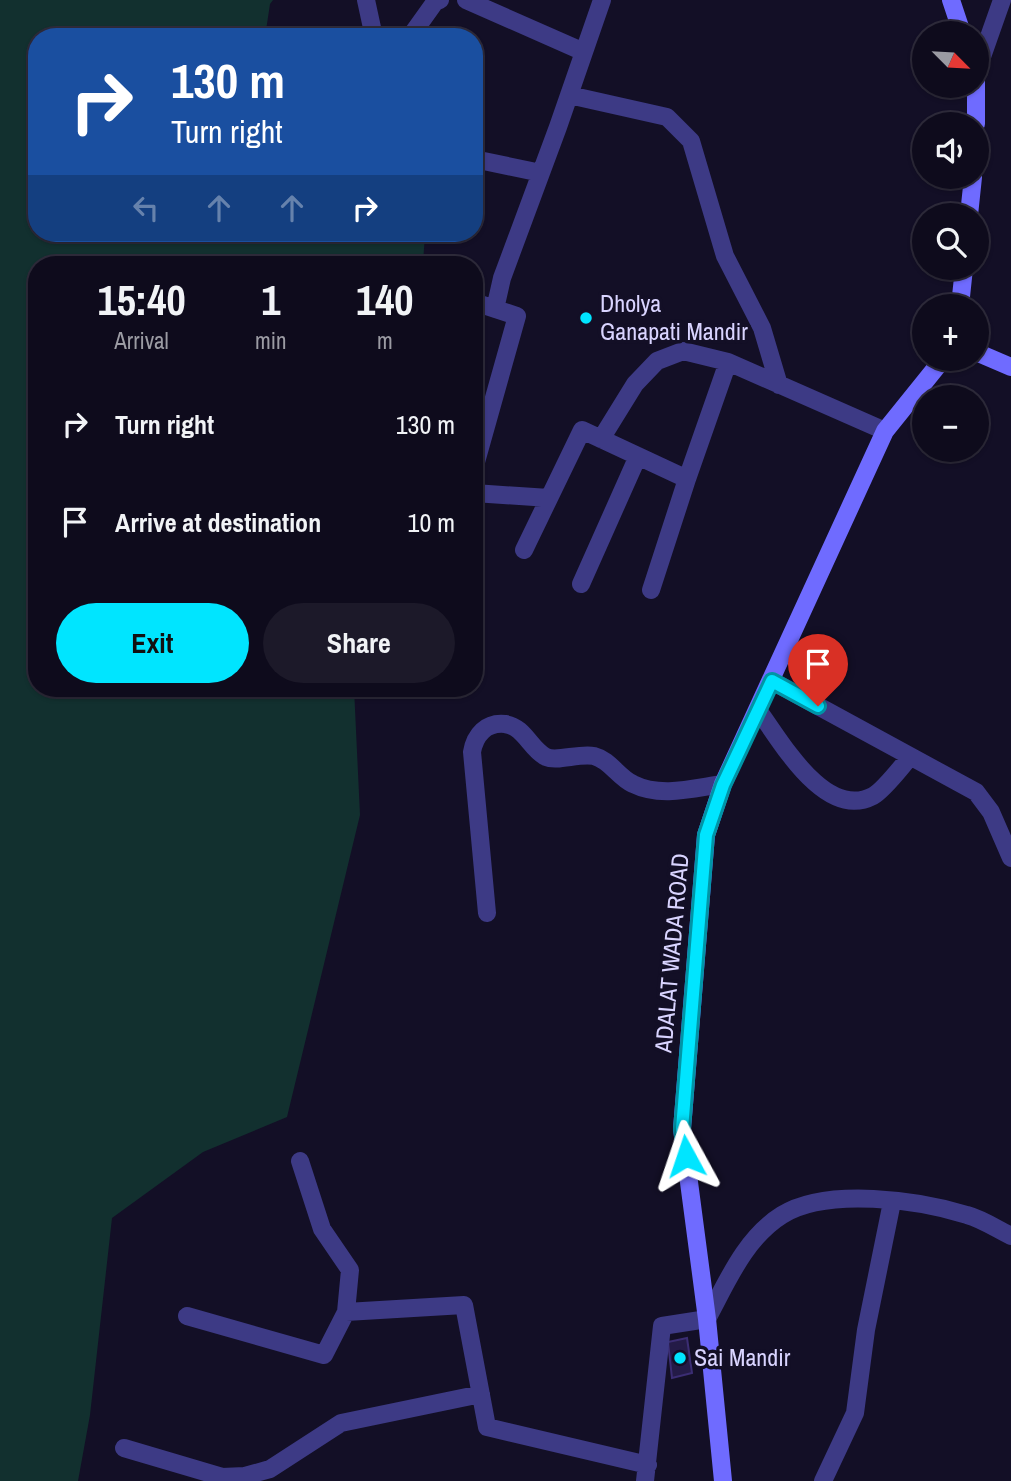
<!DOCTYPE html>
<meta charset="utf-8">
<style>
body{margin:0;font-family:"Archivo Narrow",sans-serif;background:#1c1929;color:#f1f3f6;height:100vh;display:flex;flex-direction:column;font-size:26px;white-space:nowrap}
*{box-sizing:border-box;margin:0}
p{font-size:23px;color:#9b9ba3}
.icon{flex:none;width:38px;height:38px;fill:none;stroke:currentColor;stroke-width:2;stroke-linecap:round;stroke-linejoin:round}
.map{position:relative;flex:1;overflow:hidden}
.panel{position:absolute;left:28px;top:256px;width:455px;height:441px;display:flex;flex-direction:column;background:#0e0b1c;border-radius:28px;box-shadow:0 2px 5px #0004,0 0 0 2px #2e2b3b}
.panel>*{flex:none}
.top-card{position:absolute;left:28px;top:28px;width:455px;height:214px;border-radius:28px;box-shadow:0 2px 5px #0004,0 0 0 2px #2e2b3b;background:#1a4fa0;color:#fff;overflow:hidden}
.needle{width:46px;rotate:114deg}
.tools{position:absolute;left:912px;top:21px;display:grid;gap:14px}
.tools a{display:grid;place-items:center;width:77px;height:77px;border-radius:50%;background:#0e0b1c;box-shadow:0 2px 5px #0004,0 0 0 2px #2e2b3b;font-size:35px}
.pin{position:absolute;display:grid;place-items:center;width:60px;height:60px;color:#fff;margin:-72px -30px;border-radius:50% 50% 50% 0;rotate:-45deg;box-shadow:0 0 7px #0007}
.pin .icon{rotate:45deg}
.me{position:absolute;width:77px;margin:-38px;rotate:355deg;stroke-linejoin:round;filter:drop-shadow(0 0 5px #0008)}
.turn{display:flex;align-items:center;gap:24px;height:147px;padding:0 28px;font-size:32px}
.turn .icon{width:91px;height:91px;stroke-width:2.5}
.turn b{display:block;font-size:49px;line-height:60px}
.lanes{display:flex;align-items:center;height:66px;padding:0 28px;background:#0003;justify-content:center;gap:35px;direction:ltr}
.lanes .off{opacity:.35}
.eta{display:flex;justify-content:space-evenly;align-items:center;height:119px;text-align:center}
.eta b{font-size:42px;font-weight:700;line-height:49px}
.action{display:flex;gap:14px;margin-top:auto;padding:14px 28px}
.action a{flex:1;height:80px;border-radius:42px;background:#00e5ff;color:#111;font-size:28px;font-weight:700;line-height:80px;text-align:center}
.action a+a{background:#1c1929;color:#f1f3f6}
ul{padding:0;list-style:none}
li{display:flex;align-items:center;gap:21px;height:98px;padding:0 28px}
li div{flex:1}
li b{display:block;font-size:26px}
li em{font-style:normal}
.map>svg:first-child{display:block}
.green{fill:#12302f}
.building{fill:#241b47;stroke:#3b2d73;stroke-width:2}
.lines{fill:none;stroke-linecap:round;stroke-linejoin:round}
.minor{stroke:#3d3a85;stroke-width:18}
.tertiary{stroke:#3d3a85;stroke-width:18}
.secondary{stroke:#6f6bff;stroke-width:18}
.route-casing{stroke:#0095a6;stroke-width:18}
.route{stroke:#00e5ff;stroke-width:12}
.poi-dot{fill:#00e5ff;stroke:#130f26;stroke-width:2.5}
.labels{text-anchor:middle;stroke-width:7;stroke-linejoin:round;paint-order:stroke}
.poi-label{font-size:24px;fill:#d9d4ff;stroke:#130f26;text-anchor:start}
.street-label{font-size:24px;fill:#d9d4ff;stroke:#130f26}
</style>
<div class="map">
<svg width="1011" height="1481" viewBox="0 0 1011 1481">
<rect width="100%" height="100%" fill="#130f26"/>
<path class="green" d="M 0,0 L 273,0 L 270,4 L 265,37 L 37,37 L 37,233 L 425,233 L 423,264 L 37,264 L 37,688 L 354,688 L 360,815 L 287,1117 L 203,1152 L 112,1218 L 90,1415 L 78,1481 L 0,1481 Z"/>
<path class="building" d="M 687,1338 L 692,1373 L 672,1378 L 668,1342 Z"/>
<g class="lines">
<path class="minor" d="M 366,0 L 374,37
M 466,0 L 584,52
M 410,37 L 435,2 L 440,0
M 569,95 L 667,117 L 691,141 L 725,256 L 762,328 L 779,385
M 474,159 L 541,173
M 474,302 L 517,316 L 474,469
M 495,309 L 502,278 L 558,127 L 602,0
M 601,439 L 635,384 L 657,361 L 683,351 L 728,362 L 885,431
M 474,493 L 549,498
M 524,550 L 582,430 L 687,479 L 728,362
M 581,584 L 638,456
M 651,590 L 687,479
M 772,681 L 976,792 L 991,812 L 1011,858
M 758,710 C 781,741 825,821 873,796 C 884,790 901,767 910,757
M 487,913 L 472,752 C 475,735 486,722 505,724 C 525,727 530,749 546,757 C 557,762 579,753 594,756 C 610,760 618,777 633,784 C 661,798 694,788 723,784
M 300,1161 L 322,1229 L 350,1270 L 346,1312
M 187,1316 L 324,1355 L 346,1312 L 464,1305 L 487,1427 L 648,1465
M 124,1448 L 222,1477 L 245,1476 L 270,1469 L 341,1423 L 481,1394
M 645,1481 L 662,1326 L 707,1319 C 727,1282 745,1238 782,1215 C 827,1187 919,1200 967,1215 C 982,1219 997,1229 1011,1236
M 823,1481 L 855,1413 L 866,1330 L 892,1202"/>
<path class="tertiary" d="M 977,71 L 1002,0"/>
<path class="secondary" d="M 951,0 L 962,33
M 976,124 L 976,71
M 969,215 L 973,177
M 960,306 L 964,268
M 976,352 L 1011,367
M 723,1481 L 707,1319 L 682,1129 L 706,835 L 723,784 L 885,431 L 943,359"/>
</g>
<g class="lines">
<defs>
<path id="route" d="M 686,1156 L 682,1129 L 706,835 L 723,785 L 772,681 L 818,706"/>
</defs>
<use href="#route" class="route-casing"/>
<use href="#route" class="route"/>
</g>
<g class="poi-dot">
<circle cx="586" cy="318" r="7"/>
<circle cx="680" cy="1358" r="7"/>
</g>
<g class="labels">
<g class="poi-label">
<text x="600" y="312">Dholya<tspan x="600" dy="28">Ganapati Mandir</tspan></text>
<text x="694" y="1366">Sai Mandir</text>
</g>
<g class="street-label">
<text transform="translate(672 953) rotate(-85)" y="8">ADALAT WADA ROAD</text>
</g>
</g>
</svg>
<div class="tools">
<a><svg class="needle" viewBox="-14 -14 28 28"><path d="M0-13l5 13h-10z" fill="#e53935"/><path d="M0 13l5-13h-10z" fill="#9b9ba3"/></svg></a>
<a><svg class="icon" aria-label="sound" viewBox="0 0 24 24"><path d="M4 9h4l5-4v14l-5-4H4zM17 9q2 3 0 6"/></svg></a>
<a><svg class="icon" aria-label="search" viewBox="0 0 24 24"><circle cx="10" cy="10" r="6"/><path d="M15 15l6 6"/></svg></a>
<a>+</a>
<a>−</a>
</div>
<div class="pin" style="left:818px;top:706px;background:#d93025"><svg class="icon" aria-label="arrive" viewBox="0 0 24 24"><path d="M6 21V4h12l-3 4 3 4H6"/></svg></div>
<svg class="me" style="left:686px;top:1156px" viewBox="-20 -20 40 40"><path d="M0-17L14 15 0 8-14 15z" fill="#00e5ff" stroke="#fff" stroke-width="4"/></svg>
<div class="top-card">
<div class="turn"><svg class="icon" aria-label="right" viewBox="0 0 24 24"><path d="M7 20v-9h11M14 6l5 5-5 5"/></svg><div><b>130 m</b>Turn right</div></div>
<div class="lanes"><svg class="icon off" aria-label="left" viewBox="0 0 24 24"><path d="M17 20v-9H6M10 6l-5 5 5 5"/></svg><svg class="icon off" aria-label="ahead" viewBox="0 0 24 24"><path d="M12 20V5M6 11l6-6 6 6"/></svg><svg class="icon off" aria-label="ahead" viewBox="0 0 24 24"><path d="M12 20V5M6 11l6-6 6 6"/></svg><svg class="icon" aria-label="right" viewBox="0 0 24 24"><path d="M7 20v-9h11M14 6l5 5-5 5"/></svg></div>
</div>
<section class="panel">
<div class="eta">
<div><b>15:40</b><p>Arrival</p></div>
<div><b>1</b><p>min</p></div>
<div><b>140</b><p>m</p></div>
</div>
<ul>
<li><svg class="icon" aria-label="right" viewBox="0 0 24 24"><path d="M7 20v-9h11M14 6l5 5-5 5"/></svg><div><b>Turn right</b></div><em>130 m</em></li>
<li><svg class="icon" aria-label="arrive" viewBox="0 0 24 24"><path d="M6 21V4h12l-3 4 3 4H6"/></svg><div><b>Arrive at destination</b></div><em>10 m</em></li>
</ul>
<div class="action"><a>Exit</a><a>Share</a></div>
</section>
</div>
